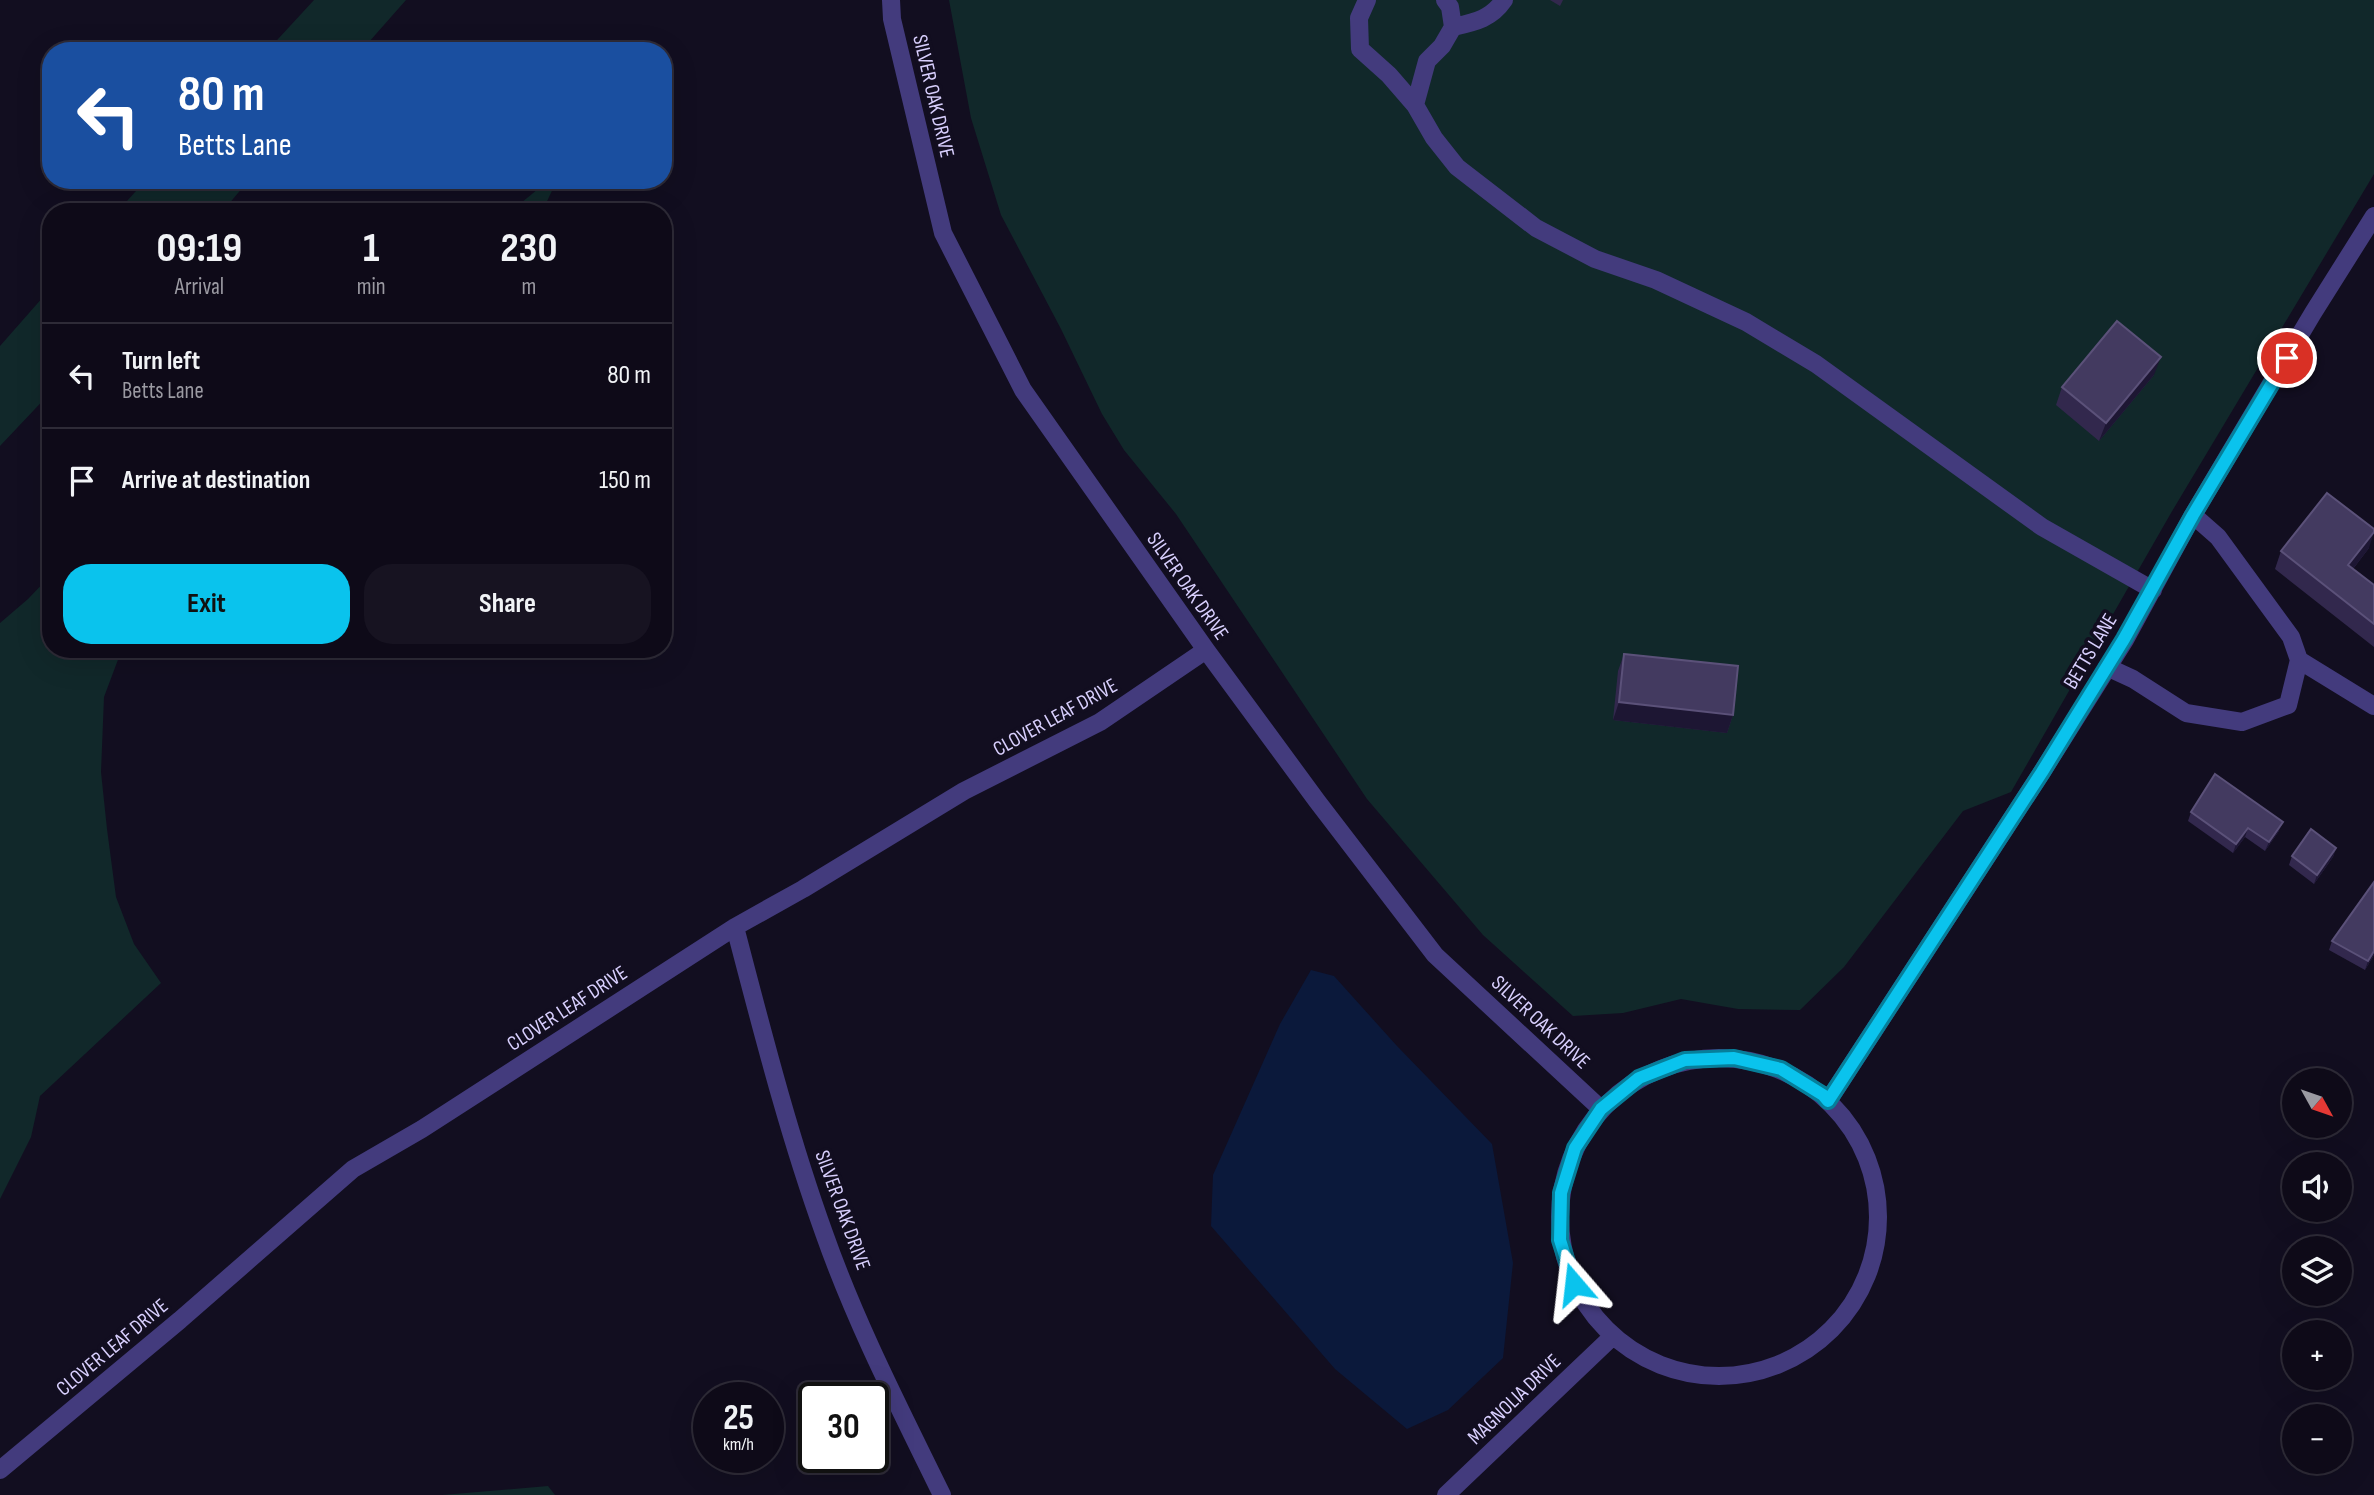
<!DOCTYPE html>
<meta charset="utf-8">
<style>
body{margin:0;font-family:"Sofia Sans Condensed",sans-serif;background:#171321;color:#f1f3f6;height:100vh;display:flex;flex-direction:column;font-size:26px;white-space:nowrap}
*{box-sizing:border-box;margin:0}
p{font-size:23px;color:#9b9aa2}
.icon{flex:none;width:38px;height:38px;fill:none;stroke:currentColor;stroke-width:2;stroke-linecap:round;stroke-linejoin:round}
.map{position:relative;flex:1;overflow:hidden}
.sheet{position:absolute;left:42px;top:203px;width:630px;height:455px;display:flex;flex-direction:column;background:#0e0a18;border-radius:28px;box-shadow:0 7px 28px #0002,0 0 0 2px #2e2b37}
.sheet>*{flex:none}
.banner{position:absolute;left:42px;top:42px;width:630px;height:147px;border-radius:28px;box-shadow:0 7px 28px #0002,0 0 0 2px #2e2b37;background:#1a4fa0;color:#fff;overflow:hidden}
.needle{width:46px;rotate:130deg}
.buttons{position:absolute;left:2282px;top:1068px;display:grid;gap:14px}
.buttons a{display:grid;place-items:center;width:70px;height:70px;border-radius:50%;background:#0e0a18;box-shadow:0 7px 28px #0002,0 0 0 2px #2e2b37;font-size:35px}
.speed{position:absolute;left:693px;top:1382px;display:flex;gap:14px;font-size:35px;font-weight:700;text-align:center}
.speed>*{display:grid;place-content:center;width:91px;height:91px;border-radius:50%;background:#0e0a18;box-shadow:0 7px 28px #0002,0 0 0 2px #2e2b37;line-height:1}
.speed small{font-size:18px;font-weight:400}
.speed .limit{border:4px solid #111;border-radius:10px;background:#fff;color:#111}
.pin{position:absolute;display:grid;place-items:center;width:60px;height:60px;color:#fff;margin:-30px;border:4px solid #fff;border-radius:50%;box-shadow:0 2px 7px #0007}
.me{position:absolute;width:77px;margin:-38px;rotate:343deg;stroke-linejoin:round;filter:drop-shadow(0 0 5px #0008)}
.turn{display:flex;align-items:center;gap:24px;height:147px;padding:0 21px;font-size:32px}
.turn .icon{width:91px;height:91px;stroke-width:2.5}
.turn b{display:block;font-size:49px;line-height:60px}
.eta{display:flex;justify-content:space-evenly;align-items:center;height:119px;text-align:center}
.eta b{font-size:42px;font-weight:700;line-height:49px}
.cta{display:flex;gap:14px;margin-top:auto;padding:14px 21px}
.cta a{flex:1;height:80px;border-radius:28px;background:#0ac3ed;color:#111;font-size:28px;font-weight:700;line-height:80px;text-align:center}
.cta a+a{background:#171321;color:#f1f3f6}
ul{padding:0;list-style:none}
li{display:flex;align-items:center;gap:21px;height:105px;padding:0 21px;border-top:2px solid #2e2b37}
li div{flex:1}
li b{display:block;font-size:26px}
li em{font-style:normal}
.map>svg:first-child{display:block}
.green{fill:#11282a}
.water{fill:#0b193b}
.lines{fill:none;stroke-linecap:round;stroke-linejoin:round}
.minor{stroke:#433b7d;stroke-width:18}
.wall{fill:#32284d}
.shaded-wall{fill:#1d1633}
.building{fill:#433a60;stroke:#5b5179;stroke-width:2}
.route-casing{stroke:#067f9a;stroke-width:18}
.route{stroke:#0ac3ed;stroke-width:12}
.labels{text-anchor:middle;stroke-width:7;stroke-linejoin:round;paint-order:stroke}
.street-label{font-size:21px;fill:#d8cffd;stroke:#120e20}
</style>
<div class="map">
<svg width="2374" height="1495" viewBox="0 0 2374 1495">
<rect width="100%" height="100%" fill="#120e20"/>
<path class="green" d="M 314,0 L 406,0 L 361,51 L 267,51 Z
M 949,0 L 2374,0 L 2374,174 L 2171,513 L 2011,792 L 1963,811 L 1844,967 L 1800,1010 L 1738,1009 L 1681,999 L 1623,1013 L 1573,1016 L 1483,935 L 1367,799 L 1176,514 L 1124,450 L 1102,414 L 1061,329 L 1001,215 L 971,118 Z
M 146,180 L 249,180 L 222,212 L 117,212 Z
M 549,180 L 557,180 L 542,212 L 510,212 Z
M 51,288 L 51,392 L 0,446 L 0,346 Z
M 51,575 L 51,649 L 122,649 L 104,697 L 101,772 L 107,829 L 116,897 L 134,944 L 161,983 L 40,1096 L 31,1137 L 0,1199 L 0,623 L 28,599 Z
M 548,1486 L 555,1495 L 442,1495 Z"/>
<path class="water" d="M 1311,970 L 1334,976 L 1397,1046 L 1492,1144 L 1513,1263 L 1503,1358 L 1448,1410 L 1407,1429 L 1335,1369 L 1211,1226 L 1213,1175 L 1280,1024 Z"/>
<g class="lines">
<path class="minor" d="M 891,0 L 892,19 L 943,233 L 1023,390 L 1206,650 L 1317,801 L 1435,955 L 1601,1109
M 1367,0 L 1359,18 L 1360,49 L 1389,75 L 1415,105 L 1434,138 L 1457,167 L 1536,228 L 1595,259 L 1656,280 L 1746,322 L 1816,364 L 2042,527 L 2153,590
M 1453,27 C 1475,22 1491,19 1504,0
M 1415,105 L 1427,61 L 1442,46 L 1453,27 L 1450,7 L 1445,0
M 2299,660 L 2374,706
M 2107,667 L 2133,679 L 2186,713 L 2242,722 L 2288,705 L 2299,660 L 2291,637 L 2218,537 L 2193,515
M 735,927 C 762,1030 788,1133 824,1233 C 856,1324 900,1409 942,1495
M1560 1217a159 159 0 1 1 318 0a159 159 0 1 1-318 0Z
M 1828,1101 L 2042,772 L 2125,640 L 2193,515 L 2313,313 L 2374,216
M 0,1470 L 180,1320 L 353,1169 L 422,1129 L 735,927 L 803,889 L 964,791 L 1100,722 L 1206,650
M 1446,1495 L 1613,1336"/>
</g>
<path class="wall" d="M 1550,0 L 1563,0 L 1560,6 Z
M 2154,375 L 2099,441 L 2056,405 L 2062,387 Z
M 2369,548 L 2353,569 L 2374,585 L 2374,647 L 2275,569 L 2281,551 Z
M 1624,654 L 1733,715 L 1727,733 L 1613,720 L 1618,671 Z
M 2191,812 L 2279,831 L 2265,851 L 2245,837 L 2233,853 L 2188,821 Z
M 2336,848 L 2333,857 L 2314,884 L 2289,865 L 2292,856 Z
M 2332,941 L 2374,955 L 2365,970 L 2329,950 Z"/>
<path class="shaded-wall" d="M 2161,357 L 2154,375 L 2099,441 L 2106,423 Z
M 2374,532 L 2369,548 L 2342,583 L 2348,565 Z
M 1619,702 L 1733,715 L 1727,733 L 1613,720 Z
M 2283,822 L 2279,831 L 2265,851 L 2269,842 Z
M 2248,828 L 2245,837 L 2233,853 L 2236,844 Z
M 2336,848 L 2333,857 L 2314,884 L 2317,875 Z
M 2374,951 L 2374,955 L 2365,970 L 2368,961 Z"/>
<path class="building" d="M 2117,321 L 2161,357 L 2106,423 L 2062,387 Z
M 2327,493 L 2374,529 L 2374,532 L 2348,565 L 2374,585 L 2374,624 L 2281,551 Z
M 1624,654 L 1738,666 L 1733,715 L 1619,702 Z
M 2215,774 L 2283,822 L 2269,842 L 2248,828 L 2236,844 L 2191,812 Z
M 2311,829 L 2336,848 L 2317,875 L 2292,856 Z
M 2374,882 L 2374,951 L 2368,961 L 2332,941 Z"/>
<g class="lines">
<defs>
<path id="route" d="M 1574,1284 L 1560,1240 L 1561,1193 L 1575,1148 L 1601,1109 L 1639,1078 L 1685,1060 L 1734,1058 L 1781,1069 L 1823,1095 L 1828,1101 L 2042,772 L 2124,639 L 2193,515 L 2287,358"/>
</defs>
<use href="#route" class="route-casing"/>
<use href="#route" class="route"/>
</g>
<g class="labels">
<g class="street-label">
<text transform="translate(934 96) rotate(77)" y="7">SILVER OAK DRIVE</text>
<text transform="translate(1188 586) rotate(55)" y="7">SILVER OAK DRIVE</text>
<text transform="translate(2090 651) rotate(-59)" y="7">BETTS LANE</text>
<text transform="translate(1055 717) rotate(-29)" y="7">CLOVER LEAF DRIVE</text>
<text transform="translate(567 1008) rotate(-33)" y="7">CLOVER LEAF DRIVE</text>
<text transform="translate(1541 1022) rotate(43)" y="7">SILVER OAK DRIVE</text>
<text transform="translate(843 1210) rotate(70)" y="7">SILVER OAK DRIVE</text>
<text transform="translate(112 1347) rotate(-40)" y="7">CLOVER LEAF DRIVE</text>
<text transform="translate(1514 1399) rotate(-44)" y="7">MAGNOLIA DRIVE</text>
</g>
</g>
</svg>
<div class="buttons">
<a><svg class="needle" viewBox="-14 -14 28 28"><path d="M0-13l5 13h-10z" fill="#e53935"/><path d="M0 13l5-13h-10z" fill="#9b9aa2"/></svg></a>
<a><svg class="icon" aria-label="sound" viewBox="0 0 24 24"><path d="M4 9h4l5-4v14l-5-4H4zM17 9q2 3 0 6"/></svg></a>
<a><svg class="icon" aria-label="layers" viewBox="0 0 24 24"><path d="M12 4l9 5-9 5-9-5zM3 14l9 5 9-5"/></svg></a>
<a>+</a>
<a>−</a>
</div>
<div class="speed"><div>25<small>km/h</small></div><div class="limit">30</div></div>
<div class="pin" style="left:2287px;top:358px;background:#d93025"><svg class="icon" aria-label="arrive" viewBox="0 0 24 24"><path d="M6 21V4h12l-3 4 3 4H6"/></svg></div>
<svg class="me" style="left:1574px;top:1284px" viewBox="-20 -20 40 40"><path d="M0-17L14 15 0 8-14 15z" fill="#0ac3ed" stroke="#fff" stroke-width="4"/></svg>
<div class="banner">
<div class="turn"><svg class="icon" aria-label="left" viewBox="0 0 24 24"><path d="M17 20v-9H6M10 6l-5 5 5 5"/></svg><div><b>80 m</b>Betts Lane</div></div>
</div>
<section class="sheet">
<div class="eta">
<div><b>09:19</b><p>Arrival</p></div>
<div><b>1</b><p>min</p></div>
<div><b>230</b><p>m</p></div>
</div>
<ul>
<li><svg class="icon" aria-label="left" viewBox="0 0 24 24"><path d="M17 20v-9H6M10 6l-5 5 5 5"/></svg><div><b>Turn left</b><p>Betts Lane</p></div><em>80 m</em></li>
<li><svg class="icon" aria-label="arrive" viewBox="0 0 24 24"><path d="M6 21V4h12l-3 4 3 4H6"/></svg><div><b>Arrive at destination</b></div><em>150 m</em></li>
</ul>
<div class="cta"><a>Exit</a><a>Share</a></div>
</section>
</div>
